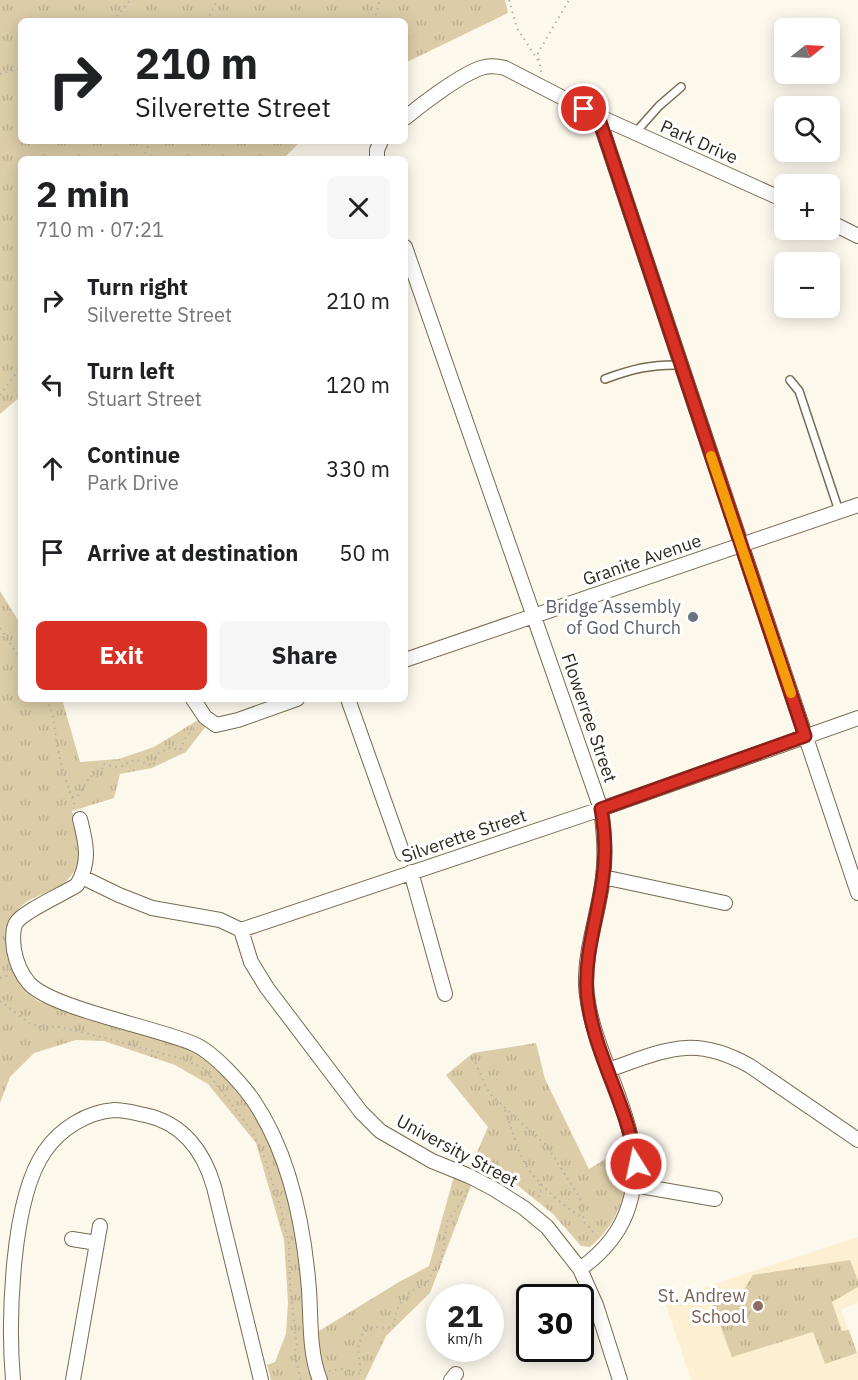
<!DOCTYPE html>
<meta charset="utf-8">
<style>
body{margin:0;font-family:"IBM Plex Sans",sans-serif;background:#f6f6f6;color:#202124;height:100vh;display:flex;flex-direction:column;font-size:22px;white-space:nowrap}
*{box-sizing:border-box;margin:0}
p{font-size:20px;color:#757577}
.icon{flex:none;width:33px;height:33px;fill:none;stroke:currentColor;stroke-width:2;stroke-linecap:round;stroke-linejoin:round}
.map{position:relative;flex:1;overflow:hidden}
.drawer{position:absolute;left:18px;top:156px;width:390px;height:546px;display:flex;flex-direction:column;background:#fff;border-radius:9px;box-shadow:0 3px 15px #0003}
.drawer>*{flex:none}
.hud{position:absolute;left:18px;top:18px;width:390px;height:126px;border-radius:9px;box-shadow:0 3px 15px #0003;background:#fff;color:#202124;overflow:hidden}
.needle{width:39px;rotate:72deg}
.controls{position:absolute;left:774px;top:18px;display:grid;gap:12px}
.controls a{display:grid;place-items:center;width:66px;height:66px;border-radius:9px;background:#fff;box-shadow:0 3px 15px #0003;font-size:30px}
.speed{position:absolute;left:426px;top:1284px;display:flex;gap:12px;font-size:30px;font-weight:700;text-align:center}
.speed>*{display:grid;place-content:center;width:78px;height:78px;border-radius:50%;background:#fff;box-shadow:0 3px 15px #0003;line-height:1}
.speed small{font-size:15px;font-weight:400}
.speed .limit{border:3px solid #111;border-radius:9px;background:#fff;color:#111}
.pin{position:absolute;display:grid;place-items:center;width:51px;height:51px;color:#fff;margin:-26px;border:3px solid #fff;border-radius:50%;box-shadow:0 2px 6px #0007}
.me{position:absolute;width:66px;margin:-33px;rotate:350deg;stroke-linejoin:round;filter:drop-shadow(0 0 4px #0008)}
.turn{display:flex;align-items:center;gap:21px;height:126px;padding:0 18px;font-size:27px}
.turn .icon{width:78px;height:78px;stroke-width:2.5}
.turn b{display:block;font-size:42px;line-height:51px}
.round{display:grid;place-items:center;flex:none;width:63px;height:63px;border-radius:9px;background:#f6f6f6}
.summary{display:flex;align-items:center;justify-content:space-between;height:102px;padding:0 18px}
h1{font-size:36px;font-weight:700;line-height:45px}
.cta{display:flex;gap:12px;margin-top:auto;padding:12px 18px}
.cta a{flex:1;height:69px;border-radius:9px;background:#d93025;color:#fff;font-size:24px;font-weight:700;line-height:69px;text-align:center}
.cta a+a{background:#f6f6f6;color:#202124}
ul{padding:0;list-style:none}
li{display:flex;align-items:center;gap:18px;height:84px;padding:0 18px}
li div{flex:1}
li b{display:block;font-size:22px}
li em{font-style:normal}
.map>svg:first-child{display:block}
.built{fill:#fdefd1}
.park{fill:url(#park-tufts)}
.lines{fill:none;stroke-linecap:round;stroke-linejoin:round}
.lane-casing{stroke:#776b50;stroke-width:10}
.street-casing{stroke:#776b50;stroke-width:16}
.path{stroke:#b6b1a5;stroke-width:2;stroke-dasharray:1.5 4.5;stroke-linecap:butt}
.lane{stroke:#fff;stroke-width:7}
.street{stroke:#fff;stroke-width:14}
.route-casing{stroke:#8d1f18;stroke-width:15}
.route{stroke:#d93025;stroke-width:10}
.slow{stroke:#f59e0b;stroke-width:10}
.worship-dot{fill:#6b7280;stroke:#fff;stroke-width:2}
.education-dot{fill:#8d6e63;stroke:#fff;stroke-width:2}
.labels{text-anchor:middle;stroke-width:6;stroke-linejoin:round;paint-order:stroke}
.street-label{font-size:18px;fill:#2e291d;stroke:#fff}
.worship-label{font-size:18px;fill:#5b616d;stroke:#fff;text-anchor:end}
.education-label{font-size:18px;fill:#785e54;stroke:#fff;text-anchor:end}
</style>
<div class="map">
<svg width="858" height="1380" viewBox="0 0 858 1380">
<defs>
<pattern id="park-tufts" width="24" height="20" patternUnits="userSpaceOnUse" patternTransform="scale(1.5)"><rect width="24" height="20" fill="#dccca8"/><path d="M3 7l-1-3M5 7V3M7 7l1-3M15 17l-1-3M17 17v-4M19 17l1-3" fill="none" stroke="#bdaf90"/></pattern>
</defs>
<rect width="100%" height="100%" fill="#fdf8ec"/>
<path class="built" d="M 858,1237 L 858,1302 L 841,1310 L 858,1355 L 858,1380 L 691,1380 L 665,1302 L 741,1275 Z"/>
<path class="park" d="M 0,0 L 505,0 L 508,13 L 405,63 L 405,21 L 21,21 L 21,141 L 301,141 L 283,159 L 21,159 L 21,396 L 0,414 Z
M 0,591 L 21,625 L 21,699 L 62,699 L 80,762 L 119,759 L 154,747 L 198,720 L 206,726 L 186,752 L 152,768 L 120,774 L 114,798 L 72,811 C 77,829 85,856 73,873 C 59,894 36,892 20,907 C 0,936 9,980 38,1001 L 189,1049 L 205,1058 L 226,1079 L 253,1112 L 275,1149 L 291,1197 L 302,1267 L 314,1380 L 271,1380 L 267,1365 L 275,1362 L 286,1334 L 288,1302 L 284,1240 L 256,1143 L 208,1084 L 175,1065 L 104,1041 L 76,1040 L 34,1053 L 10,1077 L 0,1103 Z
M 536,1043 L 545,1079 L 589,1169 L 628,1145 C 631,1184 622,1220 590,1247 L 581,1246 L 553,1214 L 511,1180 L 472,1164 L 488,1127 L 446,1075 L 473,1053 Z
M 454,1176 L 472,1183 L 430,1293 L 386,1336 L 365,1380 L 327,1380 L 320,1358 L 319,1331 L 399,1282 L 429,1266 Z
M 850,1260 L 858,1281 L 858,1287 L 832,1302 L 842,1331 L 849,1330 L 857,1353 L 825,1364 L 813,1332 L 732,1357 L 709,1295 L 743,1291 L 753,1275 Z"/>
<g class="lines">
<defs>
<path id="lane" d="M 635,133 L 659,106 L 681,87
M 605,379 C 632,369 652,364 681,365
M 790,380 L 799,391 L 839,511"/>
<path id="street" d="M 598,116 L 858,893
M 405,118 C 422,104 460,75 481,68 C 490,65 497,66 505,68 L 598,116 L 784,200
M 377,159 L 377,150 L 381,141
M 830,222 L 858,236
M 405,247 L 601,809 C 604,831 606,855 603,877 C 599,913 585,948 586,985 C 590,1059 653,1130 629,1205 C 621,1232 604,1252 580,1269
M 405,660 L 858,505
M 193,699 L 205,717 L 216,725 L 238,720 L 297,699
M 348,699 L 403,854
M 80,819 C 86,843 91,861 77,885 C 65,893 22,912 16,923 C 12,930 13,942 14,950 C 16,961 21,974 29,983 C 50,1008 158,1028 194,1044 C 213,1052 241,1083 253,1100 C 290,1154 304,1226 309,1290 C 311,1319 309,1353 320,1380
M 411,872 L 445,994
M 82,877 L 119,895 L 152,908 L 220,920 L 241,930 L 601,809 L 858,718
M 603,877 L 725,903
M 241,930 L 251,962 L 267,988 L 361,1112 L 380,1131 L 432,1161 L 469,1176 L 494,1189 L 524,1208 L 547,1227 L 580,1269 L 596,1305 L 620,1380
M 608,1070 C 666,1050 693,1034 750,1066 L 858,1140
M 634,1185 L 715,1199
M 72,1239 L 97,1243
M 13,1380 C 8,1322 11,1199 45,1151 C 60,1129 87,1112 114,1110 C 125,1110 135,1113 145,1115 C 183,1123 204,1152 214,1187 L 261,1380
M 73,1380 L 100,1226
M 451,1380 L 456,1374"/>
</defs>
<use href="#lane" class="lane-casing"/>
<use href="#street" class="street-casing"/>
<path class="path" d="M 509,0 L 517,28 L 539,62
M 113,21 L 130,0
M 207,21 L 217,0
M 374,21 L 380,0
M 541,72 L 538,53 L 569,0
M 0,74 L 21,68
M 143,159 L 150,141
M 0,395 L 21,366
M 0,628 L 21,660
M 46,699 C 55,714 54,732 58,749 C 62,769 68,788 76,808
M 72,797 L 79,795 L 90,776 L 101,777 L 103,764 L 115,767 L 122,766 L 131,761 L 137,760 L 153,766 L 157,754 L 169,748 L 180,750 L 186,737 L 197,726
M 0,978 L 9,975
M 0,1001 L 29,1023 L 38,1026 L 58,1027 L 86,1033 L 183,1059 L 205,1069 L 251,1130 L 264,1157 L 281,1209 L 289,1245 L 290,1287 L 297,1346 L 294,1352 L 301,1380
M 473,1057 L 486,1087 L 492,1096 L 547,1146 L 580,1198 L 584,1222 L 597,1236
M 505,1110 C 512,1128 516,1147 525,1164 C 537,1183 564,1208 584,1218
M 539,1197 L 541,1192 L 539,1181
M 329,1371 L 341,1369 L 361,1374 L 358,1348 L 363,1332 L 376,1327 L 392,1328 C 396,1321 395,1316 397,1310 C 402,1297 413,1288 426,1285 L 434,1270 L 439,1268 L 444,1247 L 447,1222 L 464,1198 L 468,1188"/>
<use href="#lane" class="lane"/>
<use href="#street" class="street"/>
</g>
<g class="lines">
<defs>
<path id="route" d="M 584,109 L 598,116 L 805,736 L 601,809 C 605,831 606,855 603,877 C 598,916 584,954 587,994 C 592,1052 629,1106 636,1164"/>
</defs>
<use href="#route" class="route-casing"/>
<use href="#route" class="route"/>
<path class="slow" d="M 711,456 L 791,693"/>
</g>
<circle class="worship-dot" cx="693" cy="617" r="6"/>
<circle class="education-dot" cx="758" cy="1306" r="6"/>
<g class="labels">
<g class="street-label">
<text transform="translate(699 142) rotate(24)" y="6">Park Drive</text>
<text transform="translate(642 560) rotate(-19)" y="6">Granite Avenue</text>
<text transform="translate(589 718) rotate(71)" y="6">Flowerree Street</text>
<text transform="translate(464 836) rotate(-19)" y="6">Silverette Street</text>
<text transform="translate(457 1151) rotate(28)" y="6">University Street</text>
</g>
<g class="worship-label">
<text x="681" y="613">Bridge Assembly<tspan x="681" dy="21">of God Church</tspan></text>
</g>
<g class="education-label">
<text x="746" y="1302">St. Andrew<tspan x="746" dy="21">School</tspan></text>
</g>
</g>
</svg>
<div class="controls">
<a><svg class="needle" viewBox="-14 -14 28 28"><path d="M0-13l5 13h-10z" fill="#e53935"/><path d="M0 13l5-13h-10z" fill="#757577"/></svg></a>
<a><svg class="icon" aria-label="search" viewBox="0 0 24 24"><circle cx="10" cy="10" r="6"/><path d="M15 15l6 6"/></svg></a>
<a>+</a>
<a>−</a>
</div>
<div class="speed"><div>21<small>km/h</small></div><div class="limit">30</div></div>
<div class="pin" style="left:584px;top:109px;background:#d93025"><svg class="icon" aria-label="arrive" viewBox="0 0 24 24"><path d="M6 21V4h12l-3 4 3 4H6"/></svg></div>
<svg class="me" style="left:636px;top:1164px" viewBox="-20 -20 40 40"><circle r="17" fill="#d93025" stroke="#fff" stroke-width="3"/><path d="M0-11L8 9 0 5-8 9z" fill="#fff"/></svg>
<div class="hud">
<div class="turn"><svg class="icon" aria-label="right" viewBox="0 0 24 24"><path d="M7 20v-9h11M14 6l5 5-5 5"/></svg><div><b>210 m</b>Silverette Street</div></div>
</div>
<section class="drawer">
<div class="summary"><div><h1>2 min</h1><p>710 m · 07:21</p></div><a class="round"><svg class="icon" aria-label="close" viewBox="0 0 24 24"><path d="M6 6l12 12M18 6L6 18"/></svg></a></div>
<ul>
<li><svg class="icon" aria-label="right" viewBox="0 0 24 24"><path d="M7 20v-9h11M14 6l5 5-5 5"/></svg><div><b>Turn right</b><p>Silverette Street</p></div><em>210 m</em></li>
<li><svg class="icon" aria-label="left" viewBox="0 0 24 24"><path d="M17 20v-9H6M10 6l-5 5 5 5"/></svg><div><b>Turn left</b><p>Stuart Street</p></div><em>120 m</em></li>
<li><svg class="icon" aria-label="ahead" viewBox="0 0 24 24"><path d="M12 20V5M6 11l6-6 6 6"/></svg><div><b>Continue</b><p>Park Drive</p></div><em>330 m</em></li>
<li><svg class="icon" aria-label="arrive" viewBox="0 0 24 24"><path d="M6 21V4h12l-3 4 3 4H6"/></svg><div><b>Arrive at destination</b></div><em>50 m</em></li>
</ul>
<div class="cta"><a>Exit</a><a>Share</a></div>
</section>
</div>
